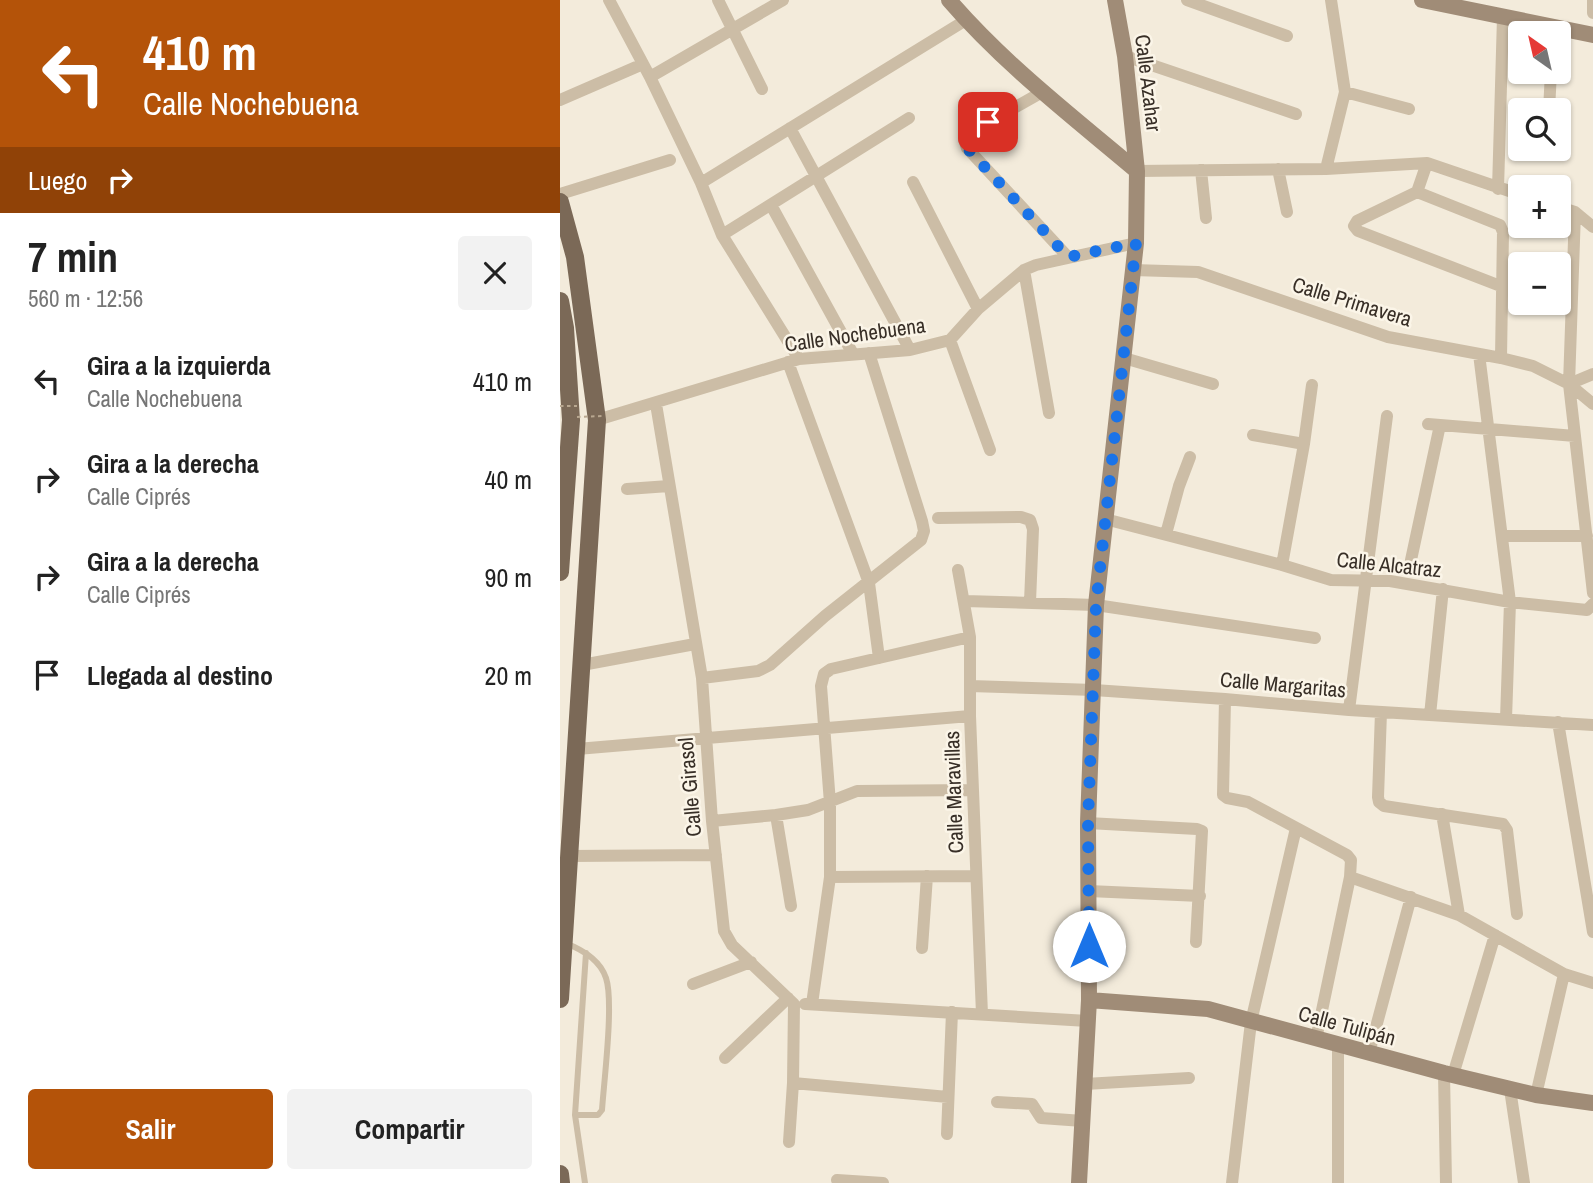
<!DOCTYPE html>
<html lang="es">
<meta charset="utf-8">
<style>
body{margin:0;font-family:"Archivo Narrow",sans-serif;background:#f2f2f2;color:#222;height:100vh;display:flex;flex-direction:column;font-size:26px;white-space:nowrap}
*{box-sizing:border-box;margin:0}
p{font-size:23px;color:#767676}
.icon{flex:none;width:38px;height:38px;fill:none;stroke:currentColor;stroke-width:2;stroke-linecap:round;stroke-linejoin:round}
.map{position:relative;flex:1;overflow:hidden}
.panel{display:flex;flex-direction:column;background:#fff;width:560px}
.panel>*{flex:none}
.banner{background:#b45309;color:#fff;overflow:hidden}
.needle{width:46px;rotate:326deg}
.buttons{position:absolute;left:948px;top:21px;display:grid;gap:14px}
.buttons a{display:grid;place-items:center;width:63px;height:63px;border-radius:7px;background:#fff;box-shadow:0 2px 5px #0004;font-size:35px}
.pin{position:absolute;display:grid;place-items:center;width:60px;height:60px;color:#fff;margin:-30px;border-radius:14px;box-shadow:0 4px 10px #0006}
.me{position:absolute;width:77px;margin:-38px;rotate:0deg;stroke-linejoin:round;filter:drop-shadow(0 0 5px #0008)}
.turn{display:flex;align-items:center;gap:24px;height:147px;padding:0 28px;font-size:32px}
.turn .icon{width:91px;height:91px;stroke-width:2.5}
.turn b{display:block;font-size:49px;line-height:60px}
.then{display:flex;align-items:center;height:66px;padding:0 28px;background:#0003;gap:14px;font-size:26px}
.round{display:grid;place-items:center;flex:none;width:74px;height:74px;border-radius:7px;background:#f2f2f2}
.headline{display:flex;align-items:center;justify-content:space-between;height:119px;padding:0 28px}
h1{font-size:42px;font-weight:700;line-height:52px}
.action{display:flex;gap:14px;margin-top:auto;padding:14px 28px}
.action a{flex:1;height:80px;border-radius:7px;background:#b45309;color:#fff;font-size:28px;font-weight:700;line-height:80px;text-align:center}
.action a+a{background:#f2f2f2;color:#222}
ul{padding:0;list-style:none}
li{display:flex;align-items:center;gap:21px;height:98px;padding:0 28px}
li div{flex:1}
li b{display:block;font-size:26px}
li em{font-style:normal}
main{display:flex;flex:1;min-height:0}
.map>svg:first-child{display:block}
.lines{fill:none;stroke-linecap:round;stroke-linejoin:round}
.lane{stroke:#ccbda6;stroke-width:6}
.street{stroke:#ccbda6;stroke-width:12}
.secondary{stroke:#a08c77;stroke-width:16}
.primary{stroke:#7b6957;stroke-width:18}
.path-bridge{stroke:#b8a790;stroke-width:2;stroke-dasharray:3.5 3.5;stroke-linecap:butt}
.route{stroke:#1a73e8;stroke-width:12;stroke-dasharray:0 21.6}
.labels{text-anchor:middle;stroke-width:5;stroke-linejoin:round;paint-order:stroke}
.street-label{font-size:21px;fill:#382f27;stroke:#fbf5e8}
</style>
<main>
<section class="panel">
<div class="banner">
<div class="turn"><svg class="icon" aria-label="left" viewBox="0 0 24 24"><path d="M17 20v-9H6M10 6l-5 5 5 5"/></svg><div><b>410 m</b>Calle Nochebuena</div></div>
<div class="then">Luego<svg class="icon" aria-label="right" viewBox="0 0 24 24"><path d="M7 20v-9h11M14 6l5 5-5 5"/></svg></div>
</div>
<div class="headline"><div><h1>7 min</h1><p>560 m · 12:56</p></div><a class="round"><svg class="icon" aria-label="close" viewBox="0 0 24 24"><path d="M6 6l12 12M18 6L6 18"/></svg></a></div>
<ul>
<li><svg class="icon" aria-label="left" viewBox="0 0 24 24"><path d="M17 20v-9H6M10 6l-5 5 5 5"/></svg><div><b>Gira a la izquierda</b><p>Calle Nochebuena</p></div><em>410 m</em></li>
<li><svg class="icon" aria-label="right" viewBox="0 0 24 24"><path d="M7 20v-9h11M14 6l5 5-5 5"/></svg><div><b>Gira a la derecha</b><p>Calle Ciprés</p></div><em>40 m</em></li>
<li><svg class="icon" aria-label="right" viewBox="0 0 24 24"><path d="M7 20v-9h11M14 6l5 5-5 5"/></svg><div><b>Gira a la derecha</b><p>Calle Ciprés</p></div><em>90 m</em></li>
<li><svg class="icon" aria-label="arrive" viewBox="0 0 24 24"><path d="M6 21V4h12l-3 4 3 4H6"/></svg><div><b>Llegada al destino</b></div><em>20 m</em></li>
</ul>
<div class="action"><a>Salir</a><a>Compartir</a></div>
</section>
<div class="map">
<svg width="1033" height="1183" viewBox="0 0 1033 1183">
<rect width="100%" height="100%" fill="#f3ebdb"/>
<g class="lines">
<path class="lane" d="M 5,943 C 21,949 40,960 46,978 C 54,1002 44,1081 42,1110 L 38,1115 L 15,1115
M 25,1183 L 15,1115 L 26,953"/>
<path class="street" d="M 49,0 L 90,77 L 141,183 L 162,235 L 239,359
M 158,0 L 202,89
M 627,0 L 727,36
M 1033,0 L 1033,13
M 565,56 L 736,114
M 90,77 L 223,0
M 484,91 L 410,133 L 404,139 L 407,148 L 508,257
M 785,92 L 849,109
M 0,100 L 83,64
M 989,110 L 991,72
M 230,128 L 350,350
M 986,150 L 986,149
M 867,163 L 857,192 L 797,221 L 794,226 L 798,231 L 943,287
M 718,169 L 727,212
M 766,169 L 785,92 L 771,0
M 641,170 L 646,218
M 577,171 L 766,169 L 867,163 L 961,195
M 353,182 L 418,309
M 141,183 L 406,20
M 938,189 L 943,17
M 857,192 L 940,225 L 943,232 L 941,358
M 0,194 L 110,160
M 211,205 L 293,354
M 999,207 L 1015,212 L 1033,227
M 1015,212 L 1009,384 L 1033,593
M 162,235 L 349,118
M 464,270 L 489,413
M 573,270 L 638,272 L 828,337 L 941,358 L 973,366 L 1009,384 L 1033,404
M 390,340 L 430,450
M 919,354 L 950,602 L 946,719
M 564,358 L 653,384
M 228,362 L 309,583 L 319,658
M 1009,384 L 1033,374
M 96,404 L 142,678 L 152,821 L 164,931 L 172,945 L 234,1004 L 233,1083 L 229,1142
M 37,420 L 239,359 L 350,350 L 390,340 L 418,309 L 464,270 L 476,265 L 576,243
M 868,424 L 1015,436
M 693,435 L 744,444
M 67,489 L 109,486
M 378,518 L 461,517 L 470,520 L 473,529 L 470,602
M 545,519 L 722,565 L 771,580 L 830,581 L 950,602 L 1027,610 L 1033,604
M 606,534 L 619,486 L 630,457
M 942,536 L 1027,536
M 851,560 L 880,425
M 722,565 L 744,444 L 752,385
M 398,570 L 410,637 L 410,716 L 422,1014
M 405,601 L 536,605 L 755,638
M 22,665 L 135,644
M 142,678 L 198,671 L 210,665 L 265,616 L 361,540 L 364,531 L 362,521 L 309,353
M 410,686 L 534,690 L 665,699 L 789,710 L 1033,725
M 665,699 L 663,795 L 667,798 L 688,802 L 787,855 L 791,860 L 790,877 L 756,1039
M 789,710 L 827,416
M 821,712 L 818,797 L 819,802 L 824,806 L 943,824 L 947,830 L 957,914
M 870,715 L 883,589
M 998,722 L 1033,932
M 17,749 L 410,716
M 882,814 L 899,915
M 216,815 L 231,906
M 152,821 L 216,815 L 248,810 L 297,791 L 413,790
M 528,823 L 637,829 L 642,831 L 636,942
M 9,856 L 156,855
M 270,877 L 416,876
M 790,877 L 899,915 L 1004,974 L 1033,983
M 529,891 L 640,896
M 362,948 L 367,876
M 133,984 L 191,962
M 245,1004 L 528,1021
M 252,1004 L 270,877 L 270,803 L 261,686 L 264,674 L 271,669 L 410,637
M 778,1046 L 778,1183
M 809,1053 L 851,897
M 165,1058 L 228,998
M 884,1073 L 886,1183
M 893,1075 L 935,935
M 233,1083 L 388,1097
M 525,1084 L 629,1078
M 950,1089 L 964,1183
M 976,1095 L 1004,974
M 437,1102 L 472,1104 L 481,1118 L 523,1121
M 387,1134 L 392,1012
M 277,1180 L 323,1183
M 672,1183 L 691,1022 L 736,828"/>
<path class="secondary" d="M 389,0 C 444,64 513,117 577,171
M 862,0 L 1033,35
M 529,1000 L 648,1009 L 884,1073 L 976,1095 L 1033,1103
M 519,1183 L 529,1000 L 528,823 L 536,605 L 576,243 L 577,171 L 565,56 L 555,0"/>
<path class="primary" d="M 0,202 L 15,257 L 37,420 L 0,999
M 0,301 L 5,328 L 11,420 L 0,572
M 0,1174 L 1,1183"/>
<path class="path-bridge" d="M 0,406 L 17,406
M 17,417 L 44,416"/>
</g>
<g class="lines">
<path class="route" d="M 428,122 L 410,132 L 404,139 L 407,148 L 508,257 L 576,243 L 536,605 L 528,822 L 529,946"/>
</g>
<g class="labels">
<g class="street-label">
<text transform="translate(588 83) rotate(83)" y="7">Calle Azahar</text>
<text transform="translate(792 302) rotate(17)" y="7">Calle Primavera</text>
<text transform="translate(295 335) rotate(-8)" y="7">Calle Nochebuena</text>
<text transform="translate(829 565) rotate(6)" y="7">Calle Alcatraz</text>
<text transform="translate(723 685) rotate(5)" y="7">Calle Margaritas</text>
<text transform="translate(130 787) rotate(-95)" y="7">Calle Girasol</text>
<text transform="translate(394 792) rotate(-92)" y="7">Calle Maravillas</text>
<text transform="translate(787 1026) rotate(15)" y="7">Calle Tulipán</text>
</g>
</g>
</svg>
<div class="buttons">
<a><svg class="needle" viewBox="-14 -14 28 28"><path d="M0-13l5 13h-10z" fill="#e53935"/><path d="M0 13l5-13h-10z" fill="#767676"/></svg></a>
<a><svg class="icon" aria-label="search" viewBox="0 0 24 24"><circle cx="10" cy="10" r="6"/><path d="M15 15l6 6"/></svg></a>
<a>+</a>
<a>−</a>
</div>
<div class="pin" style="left:428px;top:122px;background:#d93025"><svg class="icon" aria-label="arrive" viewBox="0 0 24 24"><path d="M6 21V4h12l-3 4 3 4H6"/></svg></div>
<svg class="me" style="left:529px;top:946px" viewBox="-20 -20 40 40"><circle r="19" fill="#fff"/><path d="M0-13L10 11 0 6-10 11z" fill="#1a73e8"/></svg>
</div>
</main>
